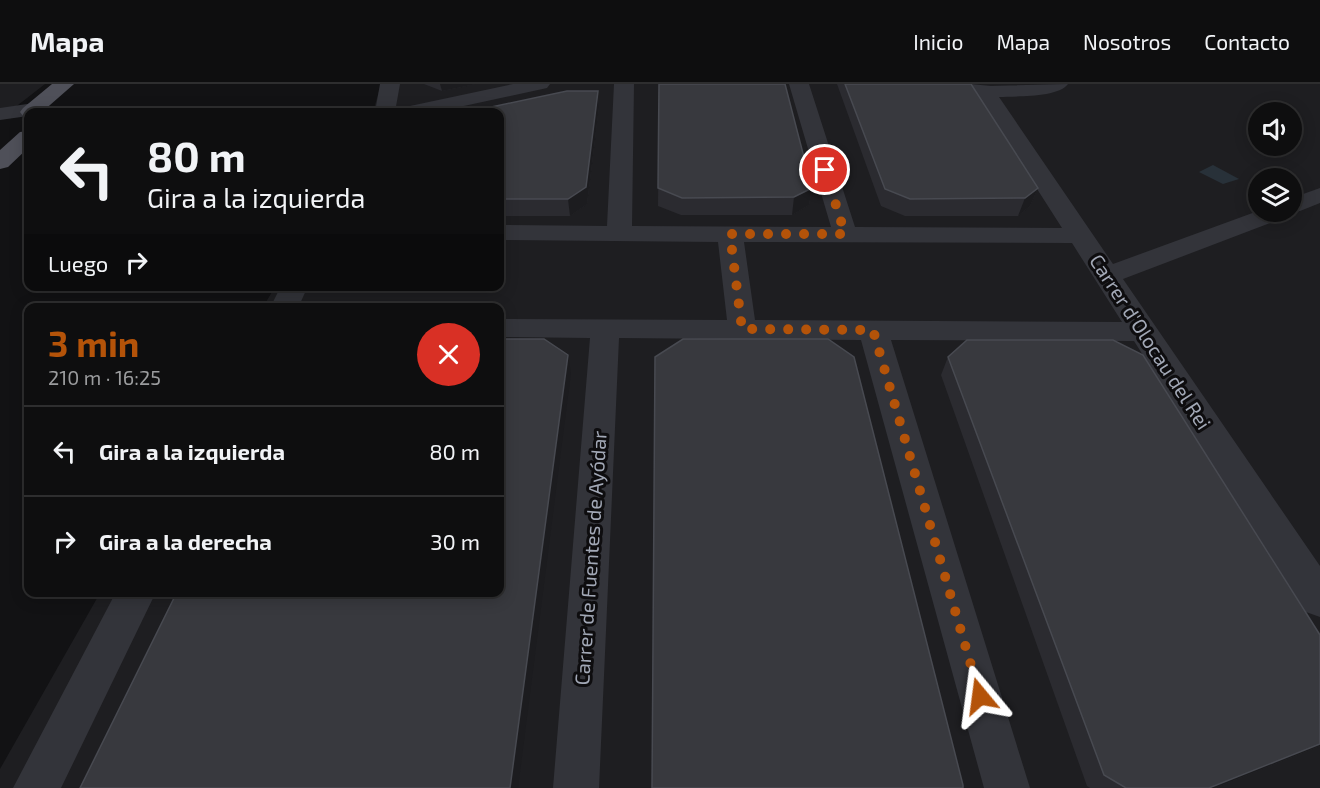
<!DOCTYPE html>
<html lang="es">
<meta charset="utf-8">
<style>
body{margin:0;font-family:"Exo 2",sans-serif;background:#171718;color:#f1f3f6;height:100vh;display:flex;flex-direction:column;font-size:22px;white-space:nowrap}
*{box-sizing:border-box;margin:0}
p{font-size:20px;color:#9b9c9e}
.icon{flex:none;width:33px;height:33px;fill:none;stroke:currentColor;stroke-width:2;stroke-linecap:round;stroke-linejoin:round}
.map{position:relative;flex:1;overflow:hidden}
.drawer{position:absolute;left:24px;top:219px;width:480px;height:294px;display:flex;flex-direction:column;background:#0e0e0f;border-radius:12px;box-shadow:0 3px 15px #0003,0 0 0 2px #2e2e2f}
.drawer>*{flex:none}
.top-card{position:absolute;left:24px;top:24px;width:480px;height:183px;border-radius:12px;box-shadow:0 3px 15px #0003,0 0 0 2px #2e2e2f;background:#0e0e0f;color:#f1f3f6;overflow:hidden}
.tools{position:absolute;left:1248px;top:18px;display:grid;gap:12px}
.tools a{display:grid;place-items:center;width:54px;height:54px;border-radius:50%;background:#0e0e0f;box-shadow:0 3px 15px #0003,0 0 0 2px #2e2e2f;font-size:30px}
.pin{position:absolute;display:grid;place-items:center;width:51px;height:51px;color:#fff;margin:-26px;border:3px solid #fff;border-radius:50%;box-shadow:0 2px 6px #0007}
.me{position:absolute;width:66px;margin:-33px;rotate:344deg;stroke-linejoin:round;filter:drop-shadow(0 0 4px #0008)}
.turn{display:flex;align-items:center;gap:21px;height:126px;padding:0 24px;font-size:27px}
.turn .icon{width:78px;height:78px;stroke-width:2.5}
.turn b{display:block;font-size:42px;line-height:51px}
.then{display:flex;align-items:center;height:57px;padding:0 24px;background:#0003;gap:12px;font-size:22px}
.round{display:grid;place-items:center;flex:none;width:63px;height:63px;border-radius:32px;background:#171718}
.overview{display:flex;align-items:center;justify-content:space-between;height:102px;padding:0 24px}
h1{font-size:36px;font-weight:700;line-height:45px;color:#b45309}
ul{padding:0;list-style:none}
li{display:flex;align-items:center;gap:18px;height:90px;padding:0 24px;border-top:2px solid #2e2e2f}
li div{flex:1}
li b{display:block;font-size:22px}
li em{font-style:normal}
header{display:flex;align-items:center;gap:36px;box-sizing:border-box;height:84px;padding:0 30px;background:#0e0e0f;border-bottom:2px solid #2e2e2f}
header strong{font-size:28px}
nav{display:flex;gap:33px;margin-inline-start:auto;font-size:21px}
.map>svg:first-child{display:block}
.built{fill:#1e1e21;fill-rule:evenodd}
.water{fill:#283139}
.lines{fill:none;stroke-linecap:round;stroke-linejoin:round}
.minor{fill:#33343a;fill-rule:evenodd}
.primary{fill:#4f5059;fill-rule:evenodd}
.wall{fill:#2b2b30}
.shaded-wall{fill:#1c1c1f}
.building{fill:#38393e;stroke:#484a51;stroke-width:1.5}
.route{stroke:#b45309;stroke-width:10;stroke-dasharray:0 18}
.labels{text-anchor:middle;stroke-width:6;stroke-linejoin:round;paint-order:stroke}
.street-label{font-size:20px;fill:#a2a8b6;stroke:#0e0d0f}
</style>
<header>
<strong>Mapa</strong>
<nav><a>Inicio</a><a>Mapa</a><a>Nosotros</a><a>Contacto</a></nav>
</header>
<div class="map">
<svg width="1320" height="704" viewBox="0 0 1320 704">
<rect width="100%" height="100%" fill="#121214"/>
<path class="built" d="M 0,0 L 45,0 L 0,35 Z
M 381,0 L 1320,0 L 1320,704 L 0,704 L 0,685 L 100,509 L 500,508 L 500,224 L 263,223 L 275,203 L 500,202 L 500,28 L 373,28 ZM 1258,28 L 1292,28 L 1292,62 L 1258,62 ZM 1258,94 L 1292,94 L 1292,128 L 1258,128 Z"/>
<path class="water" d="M 1213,81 L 1239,95 L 1223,100 L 1199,88 Z"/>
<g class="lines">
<path class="minor" d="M 380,0 L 400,0 L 395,28 L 375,28 Z
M 513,0 L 550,0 L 547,4 L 436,28 L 400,28 L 403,24 L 410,22 Z
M 614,0 L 634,0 L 632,142 L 831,143 L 789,0 L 809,0 L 855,143 L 1062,144 L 970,0 L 991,2 L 1068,0 C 1058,14 1015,12 999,13 L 1113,180 L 1258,127 L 1292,128 L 1292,114 L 1320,104 L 1320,119 L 1300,127 L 1289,128 L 1286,133 L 1123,195 L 1320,482 L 1320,533 L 1306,528 L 1134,257 L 891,256 L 1030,704 L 984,704 L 861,256 L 619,254 L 599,704 L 553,704 L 590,254 L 500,253 L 500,235 L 727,236 L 718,158 L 500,156 L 500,141 L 607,142 ZM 744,158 L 1072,159 L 1122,238 L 755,236 Z
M 34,19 L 41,21 L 44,25 L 42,28 L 28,28 L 28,32 L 0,36 L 0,24 Z
M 281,202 L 308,202 L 298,224 L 270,224 Z
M 116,508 L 156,508 L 61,704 L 13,704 Z"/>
<path class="primary" d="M 52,0 L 74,0 L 42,28 L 28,28 L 28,34 L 23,32 L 20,28 L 23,24 Z
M 28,47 L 28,64 L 8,83 L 0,85 L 0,66 L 20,48 Z"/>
</g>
<path class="wall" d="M 424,0 L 476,0 L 442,7 Z
M 659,0 L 812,104 L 809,121 L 792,131 L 681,131 L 658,122 Z
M 837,0 L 971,0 L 1038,104 L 1030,122 L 1018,132 L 905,132 L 881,122 Z
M 598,7 L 599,23 L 587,120 L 570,132 L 500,132 L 500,28 Z
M 948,273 L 1320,551 L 1320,662 L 1215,704 L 1090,704 L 1087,702 L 941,291 Z"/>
<path class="shaded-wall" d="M 440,0 L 476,0 L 442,7 Z
M 598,7 L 599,23 L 587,120 L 570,132 L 568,115 Z
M 812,104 L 809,121 L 792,131 L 794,113 Z
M 1038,104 L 1030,122 L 1018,132 L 1025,114 Z
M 568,271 L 571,289 L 518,704 L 510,704 Z
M 1320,660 L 1320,662 L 1215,704 L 1209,704 Z"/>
<path class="building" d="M 659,0 L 785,0 L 812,104 L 794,113 L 682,114 L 658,104 Z
M 845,0 L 971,0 L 1038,104 L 1025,114 L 910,115 L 885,105 Z
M 567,7 L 598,7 L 586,103 L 568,115 L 500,115 L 500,28 L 468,28 Z
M 500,255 L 544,255 L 568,271 L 510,704 L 80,704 L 177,508 L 500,508 Z
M 683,255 L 828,255 L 854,273 L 963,701 L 963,704 L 652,704 L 655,273 Z
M 967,256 L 1113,256 L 1143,271 L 1320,551 L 1320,660 L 1209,704 L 1126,704 L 1104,691 L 948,273 Z"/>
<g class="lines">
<path class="route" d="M 825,86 L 845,150 L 730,150 L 742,245 L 873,246 L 980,612"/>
</g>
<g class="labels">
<g class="street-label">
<text transform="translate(1150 258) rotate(57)" y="7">Carrer d'Olocau del Rei</text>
<text transform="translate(591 474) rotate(-86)" y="7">Carrer de Fuentes de Ayódar</text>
</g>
</g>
</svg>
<div class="tools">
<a><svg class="icon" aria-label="sound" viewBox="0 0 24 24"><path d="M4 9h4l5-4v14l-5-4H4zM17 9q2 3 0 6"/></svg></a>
<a><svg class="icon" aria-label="layers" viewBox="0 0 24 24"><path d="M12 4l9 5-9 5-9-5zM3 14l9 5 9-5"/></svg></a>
</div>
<div class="pin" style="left:825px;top:86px;background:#d93025"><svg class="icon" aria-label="arrive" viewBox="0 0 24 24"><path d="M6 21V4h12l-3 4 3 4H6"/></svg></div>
<svg class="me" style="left:980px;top:612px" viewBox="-20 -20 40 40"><path d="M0-17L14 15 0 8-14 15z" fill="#b45309" stroke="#fff" stroke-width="4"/></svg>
<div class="top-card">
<div class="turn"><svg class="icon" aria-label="left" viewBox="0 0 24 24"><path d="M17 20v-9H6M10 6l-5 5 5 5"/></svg><div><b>80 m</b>Gira a la izquierda</div></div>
<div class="then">Luego<svg class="icon" aria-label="right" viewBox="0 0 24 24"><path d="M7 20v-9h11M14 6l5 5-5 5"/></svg></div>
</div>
<section class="drawer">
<div class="overview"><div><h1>3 min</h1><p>210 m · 16:25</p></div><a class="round" style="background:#d93025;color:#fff"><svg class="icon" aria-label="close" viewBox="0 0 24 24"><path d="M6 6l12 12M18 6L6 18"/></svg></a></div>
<ul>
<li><svg class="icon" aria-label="left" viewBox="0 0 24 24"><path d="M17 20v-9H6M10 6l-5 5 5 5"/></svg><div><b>Gira a la izquierda</b></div><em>80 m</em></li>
<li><svg class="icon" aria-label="right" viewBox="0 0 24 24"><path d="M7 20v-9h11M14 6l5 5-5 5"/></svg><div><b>Gira a la derecha</b></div><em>30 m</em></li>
</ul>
</section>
</div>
